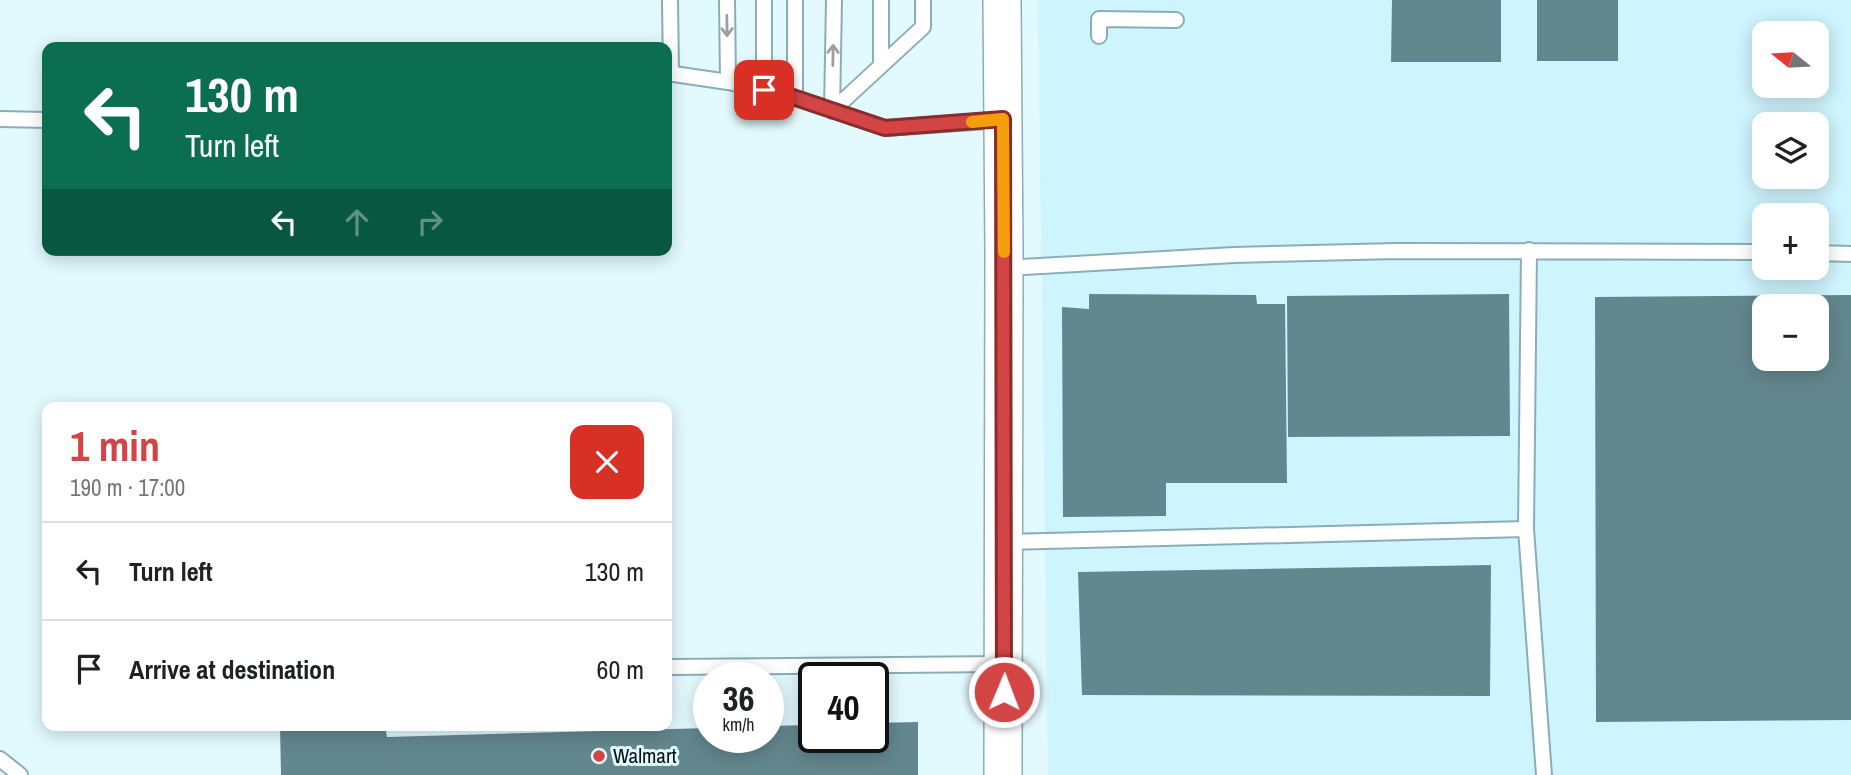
<!DOCTYPE html>
<meta charset="utf-8">
<style>
body{margin:0;font-family:"Archivo Narrow",sans-serif;background:#f6f6f6;color:#202124;height:100vh;display:flex;flex-direction:column;font-size:26px;white-space:nowrap}
*{box-sizing:border-box;margin:0}
p{font-size:23px;color:#757577}
.icon{flex:none;width:38px;height:38px;fill:none;stroke:currentColor;stroke-width:2;stroke-linecap:round;stroke-linejoin:round}
.map{position:relative;flex:1;overflow:hidden}
.sheet{position:absolute;left:42px;top:402px;width:630px;height:329px;display:flex;flex-direction:column;background:#fff;border-radius:14px;box-shadow:0 4px 18px #0003}
.sheet>*{flex:none}
.banner{position:absolute;left:42px;top:42px;width:630px;height:214px;border-radius:14px;box-shadow:0 4px 18px #0003;background:#0b6e4f;color:#fff;overflow:hidden}
.needle{width:46px;rotate:288deg}
.controls{position:absolute;left:1752px;top:21px;display:grid;gap:14px}
.controls a{display:grid;place-items:center;width:77px;height:77px;border-radius:14px;background:#fff;box-shadow:0 4px 18px #0003;font-size:35px}
.speed{position:absolute;left:693px;top:662px;display:flex;gap:14px;font-size:35px;font-weight:700;text-align:center}
.speed>*{display:grid;place-content:center;width:91px;height:91px;border-radius:50%;background:#fff;box-shadow:0 4px 18px #0003;line-height:1}
.speed small{font-size:18px;font-weight:400}
.speed .limit{border:4px solid #111;border-radius:10px;background:#fff;color:#111}
.pin{position:absolute;display:grid;place-items:center;width:60px;height:60px;color:#fff;margin:-30px;border-radius:14px;box-shadow:0 4px 10px #0006}
.me{position:absolute;width:77px;margin:-38px;rotate:1deg;stroke-linejoin:round;filter:drop-shadow(0 0 5px #0008)}
.turn{display:flex;align-items:center;gap:24px;height:147px;padding:0 28px;font-size:32px}
.turn .icon{width:91px;height:91px;stroke-width:2.5}
.turn b{display:block;font-size:49px;line-height:60px}
.lanes{display:flex;align-items:center;height:66px;padding:0 28px;background:#0003;justify-content:center;gap:35px;direction:ltr}
.lanes .off{opacity:.35}
.round{display:grid;place-items:center;flex:none;width:74px;height:74px;border-radius:14px;background:#f6f6f6}
.head{display:flex;align-items:center;justify-content:space-between;height:119px;padding:0 28px}
h1{font-size:42px;font-weight:800;line-height:52px;color:#d34444}
ul{padding:0;list-style:none}
li{display:flex;align-items:center;gap:21px;height:98px;padding:0 28px;border-top:2px solid #e0e0e0}
li div{flex:1}
li b{display:block;font-size:26px}
li em{font-style:normal}
.map>svg:first-child{display:block}
.built{fill:#cef4fd;fill-rule:evenodd}
.building{fill:#63878e;fill-rule:evenodd}
.lines{fill:none;stroke-linecap:round;stroke-linejoin:round}
.lane-casing{stroke:#89aeb6;stroke-width:18}
.secondary-casing{stroke:#89aeb6;stroke-width:40}
.lane{stroke:#fff;stroke-width:14}
.secondary{stroke:#fff;stroke-width:37}
.oneway{stroke:#9ba0a1}
.route-casing{stroke:#892c2c;stroke-width:18}
.route{stroke:#d34444;stroke-width:12}
.slow{stroke:#f59e0b;stroke-width:12}
.poi-dot{fill:#d34444;stroke:#e2f9fe;stroke-width:2.5}
.labels{text-anchor:middle;stroke-width:6;stroke-linejoin:round;paint-order:stroke}
.poi-label{font-size:21px;fill:#051215;stroke:#e2f9fe;text-anchor:start}
</style>
<div class="map">
<svg width="1851" height="775" viewBox="0 0 1851 775">
<rect width="100%" height="100%" fill="#e2f9fe"/>
<path class="built" d="M 1038,0 L 1851,0 L 1851,775 L 1048,775 ZM 1764,33 L 1816,33 L 1816,86 L 1764,86 ZM 1764,124 L 1816,124 L 1816,177 L 1764,177 ZM 1764,215 L 1816,215 L 1816,268 L 1764,268 ZM 1764,306 L 1816,306 L 1816,359 L 1764,359 Z"/>
<path class="building" d="M 1392,0 L 1501,0 L 1501,62 L 1391,62 Z
M 1537,0 L 1618,0 L 1618,61 L 1537,61 Z
M 1089,294 L 1256,295 L 1257,304 L 1285,304 L 1287,483 L 1166,483 L 1166,516 L 1063,517 L 1062,307 L 1089,309 Z
M 1509,294 L 1510,436 L 1288,437 L 1287,296 Z
M 1851,295 L 1851,720 L 1596,722 L 1595,297 ZM 1764,306 L 1816,306 L 1816,359 L 1764,359 Z
M 1491,565 L 1490,696 L 1082,695 L 1078,572 Z
M 918,722 L 918,775 L 281,775 L 280,726 L 385,726 L 387,737 L 709,728 L 709,737 L 768,737 L 768,726 L 814,725 L 814,737 L 873,737 L 873,723 Z"/>
<g class="lines">
<defs>
<path id="lane" d="M 670,0 L 671,73
M 727,0 L 728,82
M 764,0 L 764,90
M 795,0 L 795,98
M 1099,36 L 1099,19 L 1176,20
M 881,65 L 881,0
M 667,73 L 728,82 L 784,94 L 885,128 L 1002,120
M 832,111 L 923,27 L 923,0
M 832,111 L 834,0
M 0,119 L 47,120
M 1529,250 L 1526,529 L 1544,775
M 1816,253 L 1851,254
M 1005,268 L 1234,255 L 1396,251 L 1764,252
M 1006,542 L 1526,529
M 667,667 L 1001,664
M 0,759 L 20,775"/>
<path id="secondary" d="M 1002,0 L 1004,253 L 1003,775"/>
</defs>
<use href="#lane" class="lane-casing"/>
<use href="#secondary" class="secondary-casing"/>
<use href="#lane" class="lane"/>
<use href="#secondary" class="secondary"/>
</g>
<defs><path id="oneway-shaft" d="M-6 0H5M1.5-3L5.5 0L1.5 3" fill="none" stroke-width="1.6" stroke-linecap="round" stroke-linejoin="round" transform="scale(1.75)"/></defs>
<g class="oneway">
<use href="#oneway-shaft" transform="translate(727 26) rotate(89)"/>
<use href="#oneway-shaft" transform="translate(833 55) rotate(-89)"/>
</g>
<g class="lines">
<defs>
<path id="route" d="M 764,90 L 784,94 L 885,128 L 1003,119 L 1004,692"/>
</defs>
<use href="#route" class="route-casing"/>
<use href="#route" class="route"/>
<path class="slow" d="M 972,122 L 1003,119 L 1004,252"/>
</g>
<circle class="poi-dot" cx="599" cy="756" r="7"/>
<g class="labels">
<g class="poi-label">
<text x="613" y="763">Walmart</text>
</g>
</g>
</svg>
<div class="controls">
<a><svg class="needle" viewBox="-14 -14 28 28"><path d="M0-13l5 13h-10z" fill="#e53935"/><path d="M0 13l5-13h-10z" fill="#757577"/></svg></a>
<a><svg class="icon" aria-label="layers" viewBox="0 0 24 24"><path d="M12 4l9 5-9 5-9-5zM3 14l9 5 9-5"/></svg></a>
<a>+</a>
<a>−</a>
</div>
<div class="speed"><div>36<small>km/h</small></div><div class="limit">40</div></div>
<div class="pin" style="left:764px;top:90px;background:#d93025"><svg class="icon" aria-label="arrive" viewBox="0 0 24 24"><path d="M6 21V4h12l-3 4 3 4H6"/></svg></div>
<svg class="me" style="left:1004px;top:692px" viewBox="-20 -20 40 40"><circle r="17" fill="#d34444" stroke="#fff" stroke-width="3"/><path d="M0-11L8 9 0 5-8 9z" fill="#fff"/></svg>
<div class="banner">
<div class="turn"><svg class="icon" aria-label="left" viewBox="0 0 24 24"><path d="M17 20v-9H6M10 6l-5 5 5 5"/></svg><div><b>130 m</b>Turn left</div></div>
<div class="lanes"><svg class="icon" aria-label="left" viewBox="0 0 24 24"><path d="M17 20v-9H6M10 6l-5 5 5 5"/></svg><svg class="icon off" aria-label="ahead" viewBox="0 0 24 24"><path d="M12 20V5M6 11l6-6 6 6"/></svg><svg class="icon off" aria-label="right" viewBox="0 0 24 24"><path d="M7 20v-9h11M14 6l5 5-5 5"/></svg></div>
</div>
<section class="sheet">
<div class="head"><div><h1>1 min</h1><p>190 m · 17:00</p></div><a class="round" style="background:#d93025;color:#fff"><svg class="icon" aria-label="close" viewBox="0 0 24 24"><path d="M6 6l12 12M18 6L6 18"/></svg></a></div>
<ul>
<li><svg class="icon" aria-label="left" viewBox="0 0 24 24"><path d="M17 20v-9H6M10 6l-5 5 5 5"/></svg><div><b>Turn left</b></div><em>130 m</em></li>
<li><svg class="icon" aria-label="arrive" viewBox="0 0 24 24"><path d="M6 21V4h12l-3 4 3 4H6"/></svg><div><b>Arrive at destination</b></div><em>60 m</em></li>
</ul>
</section>
</div>
